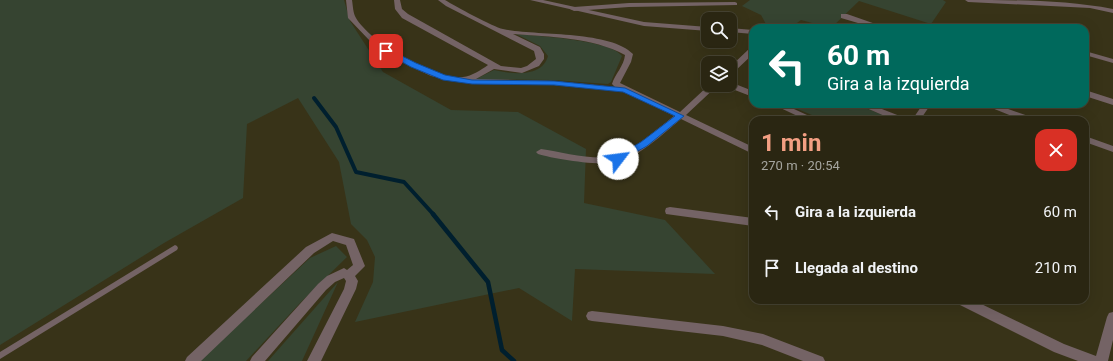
<!DOCTYPE html>
<html lang="es">
<meta charset="utf-8">
<style>
body{margin:0;font-family:Roboto,sans-serif;background:#322e1b;color:#f1f3f6;height:100vh;display:flex;flex-direction:column;font-size:15px;white-space:nowrap}
*{box-sizing:border-box;margin:0}
p{font-size:13px;color:#a5a59f}
.icon{flex:none;width:22px;height:22px;fill:none;stroke:currentColor;stroke-width:2;stroke-linecap:round;stroke-linejoin:round}
.map{position:relative;flex:1;overflow:hidden}
.side{position:absolute;left:749px;top:116px;width:340px;height:188px;display:flex;flex-direction:column;background:#2a2612;border-radius:12px;box-shadow:0 4px 16px #0002,0 0 0 1px #464332}
.side>*{flex:none}
.hud{position:absolute;left:749px;top:24px;width:340px;height:84px;border-radius:12px;box-shadow:0 4px 16px #0002,0 0 0 1px #464332;background:#00695c;color:#fff;overflow:hidden}
.tools{position:absolute;left:701px;top:12px;display:grid;gap:8px}
.tools a{display:grid;place-items:center;width:36px;height:36px;border-radius:8px;background:#2a2612;box-shadow:0 4px 16px #0002,0 0 0 1px #464332;font-size:20px}
.pin{position:absolute;display:grid;place-items:center;width:34px;height:34px;color:#fff;margin:-17px;border-radius:8px;box-shadow:0 2px 6px #0006}
.me{position:absolute;width:44px;margin:-22px;rotate:60deg;stroke-linejoin:round;filter:drop-shadow(0 0 3px #0008)}
.turn{display:flex;align-items:center;gap:14px;height:84px;padding:0 12px;font-size:18px}
.turn .icon{width:52px;height:52px;stroke-width:2.5}
.turn b{display:block;font-size:28px;line-height:34px}
.round{display:grid;place-items:center;flex:none;width:42px;height:42px;border-radius:12px;background:#322e1b}
.headline{display:flex;align-items:center;justify-content:space-between;height:68px;padding:0 12px}
h1{font-size:24px;font-weight:700;line-height:30px;color:#f39f83}
ul{padding:0;list-style:none}
li{display:flex;align-items:center;gap:12px;height:56px;padding:0 12px}
li div{flex:1}
li b{display:block;font-size:15px}
li em{font-style:normal}
.map>svg:first-child{display:block}
.green{fill:#364431}
.lines{fill:none;stroke-linecap:round;stroke-linejoin:round}
.stream-far1{stroke:#001f2e;stroke-width:4}
.stream{stroke:#001f2e;stroke-width:4.5}
.service{fill:#746365;fill-rule:evenodd}
.minor{fill:#746365;fill-rule:evenodd}
.tertiary{fill:#746365;fill-rule:evenodd}
.route{fill:#1a73e8;stroke:#114b97}
</style>
<div class="map">
<svg width="1113" height="361" viewBox="0 0 1113 361">
<rect width="100%" height="100%" fill="#383318"/>
<path class="green" d="M 0,0 L 344,0 L 350,21 L 383,72 L 451,110 L 518,112 L 586,149 L 584,203 L 665,220 L 715,274 L 575,269 L 572,321 L 519,288 L 355,322 L 373,282 L 375,257 L 367,240 L 351,224 L 339,162 L 298,98 L 247,124 L 243,198 L 164,243 L 0,345 Z
M 750,0 L 943,0 L 946,2 L 931,24 L 859,1 L 831,28 L 801,20 L 790,28 L 768,28 L 761,15 L 742,6 Z
M 516,34 C 537,36 611,40 622,56 L 611,82 L 608,84 L 552,80 L 476,79 L 494,70 C 512,74 542,78 548,56 L 540,46 Z
M 800,104 L 855,104 L 896,120 L 824,120 L 795,108 Z
M 336,246 L 347,257 L 301,302 L 246,361 L 199,361 L 310,258 Z
M 338,282 L 302,361 L 268,361 Z"/>
<g class="lines">
<path class="stream-far1" d="M 314,98 L 336,127 L 356,172 L 404,182 L 434,215"/>
<path class="stream" d="M 433,214 L 488,282 L 502,350 L 514,361"/>
<path class="service" d="M 175,245 L 177,246 L 178,248 L 177,250 L 0,359 L 0,352 Z"/>
<path class="minor" d="M 346,0 L 352,0 C 353,6 353,13 356,18 C 370,42 435,81 463,77 C 472,76 481,70 488,65 L 402,18 L 395,9 L 394,0 L 400,0 L 402,9 L 408,14 L 501,66 L 521,68 L 527,66 L 536,59 L 534,51 L 446,6 L 438,0 L 445,0 C 455,6 493,27 503,29 C 534,36 610,30 633,54 L 631,62 L 620,83 L 680,112 L 709,85 L 718,85 L 686,115 L 753,147 L 753,154 L 681,119 C 664,133 642,154 620,162 C 605,167 554,159 538,154 L 536,152 L 541,149 C 562,152 594,161 615,156 C 630,153 661,126 674,116 L 626,92 L 554,85 L 466,83 L 431,76 L 399,61 L 370,41 L 348,18 ZM 513,34 C 550,37 592,37 625,55 C 624,66 615,74 612,84 L 615,87 L 554,81 L 476,79 L 494,69 L 522,73 L 539,66 L 544,59 L 544,54 L 540,47 Z
M 965,0 C 1014,0 1065,0 1113,9 L 1113,13 L 1090,8 L 968,2 Z
M 735,2 L 737,3 L 737,5 L 629,7 L 574,11 L 570,9 L 574,7 L 629,3 Z
M 841,14 L 847,14 L 887,28 L 875,28 L 841,18 Z
M 750,48 L 753,48 L 753,54 L 733,73 L 730,73 L 730,67 Z
M 730,82 L 753,91 L 753,97 L 727,87 L 726,85 L 730,85 Z
M 1085,90 L 1113,99 L 1113,105 L 1085,96 Z
M 772,104 L 783,104 L 818,120 L 806,120 Z
M 857,104 L 869,104 L 905,118 L 906,120 L 894,120 Z
M 923,104 L 931,104 L 920,120 L 912,120 Z
M 982,104 L 994,104 L 1034,118 L 1035,120 L 1022,120 Z
M 1085,136 L 1113,146 L 1113,152 L 1085,142 Z
M 670,207 L 753,218 L 753,226 L 666,214 L 665,211 L 666,208 Z
M 332,233 L 354,239 L 365,266 L 355,276 L 358,281 L 356,289 L 321,361 L 307,361 L 344,289 L 346,281 L 344,278 L 335,282 L 326,290 L 265,361 L 250,361 L 252,357 L 318,284 L 327,276 L 344,268 L 347,270 L 353,265 L 346,245 L 333,241 L 314,253 L 201,361 L 185,361 L 187,357 L 306,247 Z
M 956,300 L 973,300 L 1064,344 L 1096,356 L 1107,317 L 1109,313 L 1113,312 L 1113,340 L 1108,361 L 1078,361 L 1054,352 L 958,304 Z
M 592,311 L 723,326 L 763,334 L 823,357 L 825,361 L 803,361 L 762,345 L 723,336 L 592,321 L 588,320 L 586,316 L 588,312 Z"/>
<path class="tertiary" d="M 530,0 L 543,0 L 644,22 L 708,27 L 708,31 L 644,26 Z
M 985,24 L 1000,26 L 1001,28 L 977,28 Z
M 730,28 L 753,30 L 753,34 L 730,32 Z
M 1085,51 L 1113,59 L 1113,63 L 1085,55 Z"/>
</g>
<path class="route" d="M 384,49 L 388,49 L 416,63 L 445,75 L 472,80 L 554,81 L 625,88 L 684,116 L 647,146 L 618,162 L 614,159 L 615,157 L 641,142 L 675,116 L 623,92 L 554,85 L 472,84 L 443,80 L 411,67 L 384,52 Z"/>
</svg>
<div class="tools">
<a><svg class="icon" aria-label="search" viewBox="0 0 24 24"><circle cx="10" cy="10" r="6"/><path d="M15 15l6 6"/></svg></a>
<a><svg class="icon" aria-label="layers" viewBox="0 0 24 24"><path d="M12 4l9 5-9 5-9-5zM3 14l9 5 9-5"/></svg></a>
</div>
<div class="pin" style="left:386px;top:51px;background:#d93025"><svg class="icon" aria-label="arrive" viewBox="0 0 24 24"><path d="M6 21V4h12l-3 4 3 4H6"/></svg></div>
<svg class="me" style="left:618px;top:159px" viewBox="-20 -20 40 40"><circle r="19" fill="#fff"/><path d="M0-13L10 11 0 6-10 11z" fill="#1a73e8"/></svg>
<div class="hud">
<div class="turn"><svg class="icon" aria-label="left" viewBox="0 0 24 24"><path d="M17 20v-9H6M10 6l-5 5 5 5"/></svg><div><b>60 m</b>Gira a la izquierda</div></div>
</div>
<section class="side">
<div class="headline"><div><h1>1 min</h1><p>270 m · 20:54</p></div><a class="round" style="background:#d93025;color:#fff"><svg class="icon" aria-label="close" viewBox="0 0 24 24"><path d="M6 6l12 12M18 6L6 18"/></svg></a></div>
<ul>
<li><svg class="icon" aria-label="left" viewBox="0 0 24 24"><path d="M17 20v-9H6M10 6l-5 5 5 5"/></svg><div><b>Gira a la izquierda</b></div><em>60 m</em></li>
<li><svg class="icon" aria-label="arrive" viewBox="0 0 24 24"><path d="M6 21V4h12l-3 4 3 4H6"/></svg><div><b>Llegada al destino</b></div><em>210 m</em></li>
</ul>
</section>
</div>
